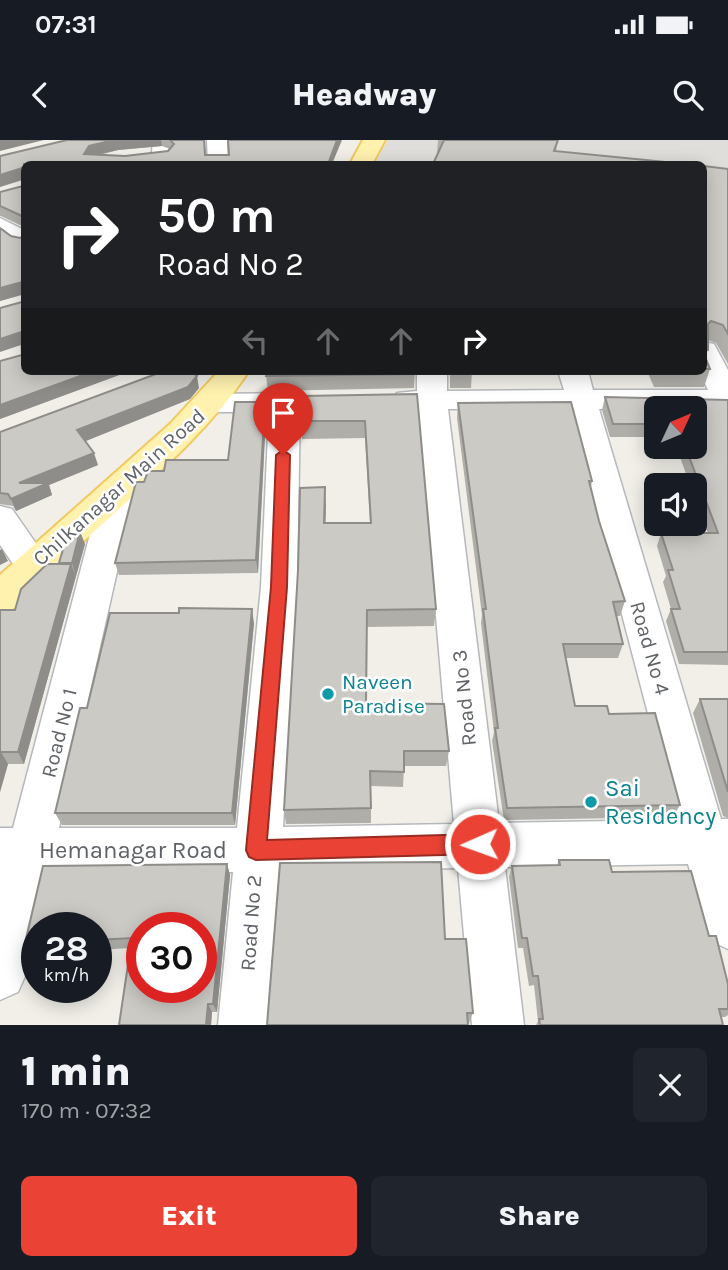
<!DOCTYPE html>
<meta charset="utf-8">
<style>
body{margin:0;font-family:Karla,sans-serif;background:#20242c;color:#f1f3f6;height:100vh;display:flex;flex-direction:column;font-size:26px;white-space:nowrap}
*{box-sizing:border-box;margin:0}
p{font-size:23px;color:#9ea1a6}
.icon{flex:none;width:38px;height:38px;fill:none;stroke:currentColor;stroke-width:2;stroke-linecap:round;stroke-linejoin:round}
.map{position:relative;height:885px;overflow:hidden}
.details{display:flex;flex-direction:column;background:#171b24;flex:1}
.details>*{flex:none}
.top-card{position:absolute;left:21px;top:21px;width:686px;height:214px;border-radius:10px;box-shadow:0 4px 18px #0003;background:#202124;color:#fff;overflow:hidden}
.needle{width:46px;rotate:46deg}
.buttons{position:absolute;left:644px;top:256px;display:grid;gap:14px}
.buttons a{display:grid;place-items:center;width:63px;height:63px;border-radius:10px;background:#171b24;box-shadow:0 4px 18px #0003;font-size:35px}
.speed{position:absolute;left:21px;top:772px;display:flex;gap:14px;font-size:35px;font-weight:700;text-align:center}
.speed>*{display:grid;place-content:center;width:91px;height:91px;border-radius:50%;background:#171b24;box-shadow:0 4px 18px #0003;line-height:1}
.speed small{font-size:18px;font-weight:400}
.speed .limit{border:10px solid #d22;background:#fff;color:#111}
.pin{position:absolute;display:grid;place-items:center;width:60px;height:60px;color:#fff;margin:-72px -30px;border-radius:50% 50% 50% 0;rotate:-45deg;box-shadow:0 0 7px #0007}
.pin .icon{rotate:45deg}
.me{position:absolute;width:77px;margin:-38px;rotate:268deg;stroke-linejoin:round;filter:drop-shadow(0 0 5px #0008)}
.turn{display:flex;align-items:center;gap:24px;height:147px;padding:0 21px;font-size:32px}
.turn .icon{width:91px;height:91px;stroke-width:2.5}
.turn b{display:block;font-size:49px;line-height:60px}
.lanes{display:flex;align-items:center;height:66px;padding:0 21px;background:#0003;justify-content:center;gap:35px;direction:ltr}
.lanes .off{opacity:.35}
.round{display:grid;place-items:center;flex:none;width:74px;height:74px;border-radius:10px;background:#20242c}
.headline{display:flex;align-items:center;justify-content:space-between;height:119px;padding:0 21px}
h1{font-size:42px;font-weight:800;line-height:52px}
.primary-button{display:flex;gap:14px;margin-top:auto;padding:14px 21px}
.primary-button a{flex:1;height:80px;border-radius:10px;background:#ea4335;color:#fff;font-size:28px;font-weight:800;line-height:80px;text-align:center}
.primary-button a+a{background:#20242c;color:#f1f3f6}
.status{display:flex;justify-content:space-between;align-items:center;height:49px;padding:0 35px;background:#171b24;direction:ltr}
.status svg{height:19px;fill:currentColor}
header{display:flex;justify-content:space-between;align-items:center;height:91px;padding:0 21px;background:#171b24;font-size:32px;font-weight:800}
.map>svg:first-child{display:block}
.industrial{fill:#e0deda}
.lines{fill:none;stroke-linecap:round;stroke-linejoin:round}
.minor-casing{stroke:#b5b8bc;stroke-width:3}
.major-casing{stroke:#f2c960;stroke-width:4}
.minor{fill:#fff;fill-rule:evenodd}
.major{fill:#fff2af;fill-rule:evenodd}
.wall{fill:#afaea9;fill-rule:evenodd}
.shaded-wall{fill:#8f8d8a}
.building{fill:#cccac5;stroke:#8f8d8a;stroke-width:2;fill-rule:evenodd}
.route{fill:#ea4335;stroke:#982c22;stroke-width:2}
.culture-dot{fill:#0f9aa8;stroke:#fff;stroke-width:2.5}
.labels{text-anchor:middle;stroke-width:5;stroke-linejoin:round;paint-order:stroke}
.street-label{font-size:21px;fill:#5f6368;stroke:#fff}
.culture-label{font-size:21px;fill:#0d838f;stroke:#fff;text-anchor:start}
.near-culture-label{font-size:24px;fill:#0d838f;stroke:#fff;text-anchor:start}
.near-street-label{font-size:24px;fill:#5f6368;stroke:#fff}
</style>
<div class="status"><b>07:31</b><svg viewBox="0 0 49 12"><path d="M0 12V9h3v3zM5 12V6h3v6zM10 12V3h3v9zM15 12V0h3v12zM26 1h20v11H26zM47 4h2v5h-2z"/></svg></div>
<header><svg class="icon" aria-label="back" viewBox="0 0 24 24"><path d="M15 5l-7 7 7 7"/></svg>Headway<svg class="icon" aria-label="search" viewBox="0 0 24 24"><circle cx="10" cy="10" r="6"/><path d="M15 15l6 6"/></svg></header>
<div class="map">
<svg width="728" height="885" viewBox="0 0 728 885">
<rect width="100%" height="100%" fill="#f1efe8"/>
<path class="industrial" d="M 388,0 L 728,0 L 728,152 L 704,152 L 704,24 L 374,24 Z"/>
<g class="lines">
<defs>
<path id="minor" d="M 153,0 L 173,0 L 171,24 L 151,24 Z
M 207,0 L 227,0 L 228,24 L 208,24 Z
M 0,78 L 24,90 L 24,107 L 15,105 L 0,95 Z
M 704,202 L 714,204 L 728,230 L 728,270 L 695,268 L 599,269 L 721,679 L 728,679 L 728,809 L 711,801 L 688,724 L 505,727 L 524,885 L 472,885 L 458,728 L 280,732 L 270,885 L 218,885 L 233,732 L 49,732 L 26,834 L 18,852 L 0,860 L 0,688 L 13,688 L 101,352 L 106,344 L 118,341 L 130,344 L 135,352 L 59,688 L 237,688 L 261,447 L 269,272 L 211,272 L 200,270 L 196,263 L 200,256 L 211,254 L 284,253 L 296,255 L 300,262 L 297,447 L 283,687 L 454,684 L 418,269 L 397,267 L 393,260 L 397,253 L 417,251 L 417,231 L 447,231 L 447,251 L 564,250 L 558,231 L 588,231 L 593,250 L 708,250 L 699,231 L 704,231 ZM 448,269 L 568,269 L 676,680 L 499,683 Z
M 0,366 L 12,369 L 51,425 L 46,434 L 33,438 L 20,434 L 0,405 Z"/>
<path id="major" d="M 363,0 L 385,0 L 372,24 L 350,24 Z
M 219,231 L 249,231 C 202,301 133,354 72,412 C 52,431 26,467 0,475 L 0,435 L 170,284 Z"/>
</defs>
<use href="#minor" class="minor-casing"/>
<use href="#major" class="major-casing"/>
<use href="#minor" class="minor"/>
<use href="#major" class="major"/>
</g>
<path class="wall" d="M 67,0 L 205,0 L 206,15 L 332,24 L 24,24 L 24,231 L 130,231 L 0,279 L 0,221 L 22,215 L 22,155 L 0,161 L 11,96 L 20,98 L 23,96 L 22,86 L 1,76 L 0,76 L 0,52 L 23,46 L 23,40 L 0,47 L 0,16 ZM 162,6 L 170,9 L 168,11 L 125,16 L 100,15 L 118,10 Z
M 438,0 L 558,0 L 556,11 L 439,13 L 437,13 Z
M 704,26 L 728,29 L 728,224 L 716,203 L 708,200 L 705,217 L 710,229 L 704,247 L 654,247 L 647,231 L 704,231 Z
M 415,231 L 414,248 L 268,251 L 266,236 Z
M 450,231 L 472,231 L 471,248 L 450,248 Z
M 199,248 L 190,259 L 85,301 L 98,325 L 49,345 L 52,355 L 16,371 L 13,366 L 0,364 L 0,292 Z
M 417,254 L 436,469 L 434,486 L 367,487 L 366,563 L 449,611 L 446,626 L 404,626 L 403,647 L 371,646 L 371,683 L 286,684 L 284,670 L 326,365 L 325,383 L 370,383 L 365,298 L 302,299 L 301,281 Z
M 605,257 L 728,260 L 728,525 L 679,524 L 666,481 L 671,469 L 663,442 L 666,436 L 657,406 L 661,393 L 708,393 L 695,358 L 695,345 L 690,345 L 676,306 L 695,306 L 695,268 L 656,268 L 656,297 L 610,297 L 602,270 Z
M 458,263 L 592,341 L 591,347 L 599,381 L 625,461 L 620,476 L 616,476 L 623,504 L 618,518 L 566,518 L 575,566 L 609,574 L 680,665 L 673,677 L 504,680 L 492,601 L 494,592 L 481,483 L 482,475 L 457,278 Z
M 266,275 L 258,433 L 119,435 L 115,423 L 144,342 L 164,331 L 228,320 Z
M 85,404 L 24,624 L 8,624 L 0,652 L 0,470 L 15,470 L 59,424 Z
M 254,483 L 235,685 L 62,685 L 55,673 L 87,568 Z
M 700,559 L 728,559 L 728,678 L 723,676 L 693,573 Z
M 559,720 L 612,732 L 728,869 L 728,875 L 725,877 L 721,877 L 723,885 L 536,885 L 538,881 L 534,845 L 529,846 L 523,808 L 518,808 L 509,737 L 512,726 L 557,725 Z
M 227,724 L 230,735 L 217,872 L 212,872 L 211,885 L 119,885 L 131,808 L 96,810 L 96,788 L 37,788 L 37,812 L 34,812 L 25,803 L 43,726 ZM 142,788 L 201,788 L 201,847 L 142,847 Z
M 445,799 L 473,873 L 469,883 L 468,883 Z"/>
<path class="shaded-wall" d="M 0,0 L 44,0 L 0,11 Z
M 114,0 L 161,0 L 162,6 L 118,10 L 91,16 L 84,14 L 89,6 Z
M 337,0 L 342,0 L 332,24 L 328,24 Z
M 22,28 L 24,39 L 0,47 L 0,35 Z
M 22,142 L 24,154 L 0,161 L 0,148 Z
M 21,192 L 24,204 L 0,212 L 0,199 Z
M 94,231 L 130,231 L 0,279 L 0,265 Z
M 197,236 L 199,248 L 190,259 L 81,303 L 77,290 Z
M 265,262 L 266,275 L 258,433 L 256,420 Z
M 94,313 L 98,325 L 49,345 L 52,355 L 16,371 L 11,359 L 19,343 Z
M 325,347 L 326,365 L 325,400 L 324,383 Z
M 80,391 L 85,404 L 76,436 L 72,423 Z
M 2,409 L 8,421 L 0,425 L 0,410 Z
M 71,424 L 76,436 L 24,624 L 18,612 Z
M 252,469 L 254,483 L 235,685 L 232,673 Z
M 1,612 L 8,624 L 0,652 L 0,616 Z
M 227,724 L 230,735 L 217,872 L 213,864 Z
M 208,864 L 212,872 L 211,885 L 206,885 Z"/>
<path class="building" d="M 67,0 L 114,0 L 89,6 L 84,14 L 125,16 L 168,11 L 174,4 L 170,0 L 204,0 L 205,15 L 229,15 L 228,0 L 337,0 L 328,24 L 24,24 L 24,231 L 94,231 L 0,265 L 0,221 L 22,215 L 21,192 L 0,199 L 0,168 L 22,162 L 22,142 L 0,148 L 0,88 L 11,96 L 20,98 L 23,96 L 22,76 L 0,66 L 0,52 L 23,46 L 22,28 L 0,35 L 0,16 Z
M 444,0 L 558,0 L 554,11 L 686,24 L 433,24 Z
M 704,26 L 728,29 L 728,194 L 723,185 L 711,181 L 708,184 L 708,210 L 704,212 Z
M 704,214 L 710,229 L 704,229 Z
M 164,231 L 191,231 L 197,236 L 188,247 L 77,290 L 94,313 L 19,343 L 48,343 L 11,359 L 8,354 L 0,353 L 0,292 Z
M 267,231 L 415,231 L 415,234 L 266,236 Z
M 451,231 L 472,231 L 472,233 L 451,233 Z
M 417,254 L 436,469 L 367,470 L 366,563 L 444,564 L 449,611 L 404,611 L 404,632 L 370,631 L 371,668 L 284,670 L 298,430 L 300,348 L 325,347 L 324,383 L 371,383 L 365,281 L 301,281 L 301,256 Z
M 605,257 L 728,260 L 728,512 L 684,512 L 671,469 L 680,469 L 668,430 L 673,430 L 661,393 L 718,393 L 685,306 L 695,306 L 695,268 L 656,268 L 656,284 L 613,284 Z
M 235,262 L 265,262 L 256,420 L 115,423 L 136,342 L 144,342 L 148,331 L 164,331 L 166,320 L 228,320 Z
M 571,262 L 592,341 L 589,341 L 599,381 L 625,461 L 613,462 L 623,504 L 563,504 L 575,566 L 607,566 L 609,574 L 655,573 L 680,665 L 507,668 L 495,588 L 498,588 L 483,469 L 486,469 L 458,263 Z
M 80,391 L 72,423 L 59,423 L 64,406 Z
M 47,424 L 71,424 L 18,612 L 1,612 L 0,616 L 0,470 L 15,470 L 21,449 Z
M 179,468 L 252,469 L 232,673 L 55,673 L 80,568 L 87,568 L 110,473 L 179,473 Z
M 700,559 L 728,559 L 728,652 Z
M 559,720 L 609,720 L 612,732 L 691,731 L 709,796 L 716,796 L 728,844 L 728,869 L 719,869 L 723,885 L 540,885 L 539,879 L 543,879 L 538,836 L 533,836 L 527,798 L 522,798 L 512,726 L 560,725 Z
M 441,722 L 445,799 L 466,799 L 473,873 L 467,873 L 468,885 L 267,885 L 280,723 Z
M 227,724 L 213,864 L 208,864 L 206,885 L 119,885 L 132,798 L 96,800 L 96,788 L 37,788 L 37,802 L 25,803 L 43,726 ZM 142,788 L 201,788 L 201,847 L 142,847 Z"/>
<path class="route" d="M 283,310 L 290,315 L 287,447 L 267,700 L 480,694 L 487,697 L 490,704 L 487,711 L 480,714 L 256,720 L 249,717 L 246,710 L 271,447 L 276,315 Z"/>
<g class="culture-dot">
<circle cx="328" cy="554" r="7"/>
<circle cx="591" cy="662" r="7"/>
</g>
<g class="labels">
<g class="street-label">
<text transform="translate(119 347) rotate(-42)" y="7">Chilkanagar Main Road</text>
<text transform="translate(650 508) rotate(74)" y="7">Road No 4</text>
<text transform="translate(464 558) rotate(-96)" y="7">Road No 3</text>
<text transform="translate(59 593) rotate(-76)" y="7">Road No 1</text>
<text transform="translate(251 783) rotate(-86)" y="7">Road No 2</text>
</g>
<g class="culture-label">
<text x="342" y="549">Naveen<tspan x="342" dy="24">Paradise</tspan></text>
</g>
<g class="near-culture-label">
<text x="605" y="656">Sai<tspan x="605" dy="28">Residency</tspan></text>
</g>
<g class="near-street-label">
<text x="133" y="718">Hemanagar Road</text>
</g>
</g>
</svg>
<div class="buttons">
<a><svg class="needle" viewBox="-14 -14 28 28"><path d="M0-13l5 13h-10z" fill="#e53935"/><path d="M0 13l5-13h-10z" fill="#9ea1a6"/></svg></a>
<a><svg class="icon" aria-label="sound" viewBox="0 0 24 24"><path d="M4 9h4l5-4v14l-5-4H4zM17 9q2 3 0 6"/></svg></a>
</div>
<div class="speed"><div>28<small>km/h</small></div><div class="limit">30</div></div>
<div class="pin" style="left:283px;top:315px;background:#d93025"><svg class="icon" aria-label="arrive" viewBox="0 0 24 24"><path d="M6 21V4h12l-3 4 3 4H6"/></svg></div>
<svg class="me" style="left:480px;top:704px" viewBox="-20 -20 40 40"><circle r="17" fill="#ea4335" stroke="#fff" stroke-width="3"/><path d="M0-11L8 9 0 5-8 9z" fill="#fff"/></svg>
<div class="top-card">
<div class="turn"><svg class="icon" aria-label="right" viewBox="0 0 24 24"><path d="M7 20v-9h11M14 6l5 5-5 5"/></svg><div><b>50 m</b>Road No 2</div></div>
<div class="lanes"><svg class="icon off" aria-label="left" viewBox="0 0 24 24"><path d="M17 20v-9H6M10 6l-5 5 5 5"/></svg><svg class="icon off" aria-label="ahead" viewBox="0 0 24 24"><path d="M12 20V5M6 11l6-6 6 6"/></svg><svg class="icon off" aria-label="ahead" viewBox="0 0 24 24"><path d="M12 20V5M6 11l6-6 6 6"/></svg><svg class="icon" aria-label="right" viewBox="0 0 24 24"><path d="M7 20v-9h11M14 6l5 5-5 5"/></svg></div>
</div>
</div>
<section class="details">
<div class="headline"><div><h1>1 min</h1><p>170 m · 07:32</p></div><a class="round"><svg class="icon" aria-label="close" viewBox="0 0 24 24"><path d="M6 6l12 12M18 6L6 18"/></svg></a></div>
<div class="primary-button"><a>Exit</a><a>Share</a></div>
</section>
